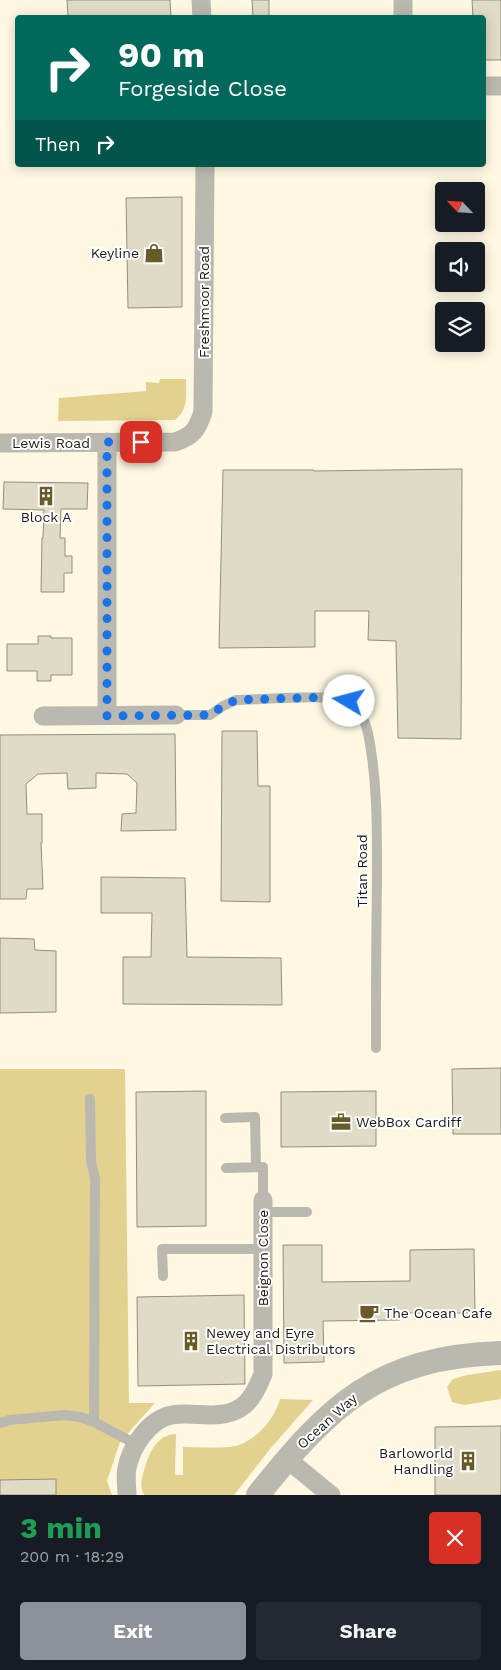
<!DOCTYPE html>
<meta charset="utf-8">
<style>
body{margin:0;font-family:"Work Sans",sans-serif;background:#242831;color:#f1f3f6;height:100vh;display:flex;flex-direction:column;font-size:19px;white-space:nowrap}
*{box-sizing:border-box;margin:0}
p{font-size:16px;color:#9ea1a6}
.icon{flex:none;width:28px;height:28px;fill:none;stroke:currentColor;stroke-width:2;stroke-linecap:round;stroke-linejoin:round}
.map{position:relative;height:1495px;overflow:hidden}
.drawer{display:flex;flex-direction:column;background:#171b24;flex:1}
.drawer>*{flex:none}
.hud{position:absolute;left:15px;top:15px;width:471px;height:152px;border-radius:5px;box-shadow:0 2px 12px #0003;background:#00695c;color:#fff;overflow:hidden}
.needle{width:32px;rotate:295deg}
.controls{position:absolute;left:435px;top:182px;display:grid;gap:10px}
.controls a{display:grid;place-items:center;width:50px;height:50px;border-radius:5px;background:#171b24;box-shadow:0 2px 12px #0003;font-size:25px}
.pin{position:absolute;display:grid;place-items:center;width:42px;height:42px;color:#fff;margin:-21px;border-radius:10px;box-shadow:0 2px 8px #0006}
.me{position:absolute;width:55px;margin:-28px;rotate:278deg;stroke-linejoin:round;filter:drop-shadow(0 0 4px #0008)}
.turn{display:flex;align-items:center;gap:18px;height:105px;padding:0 20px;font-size:22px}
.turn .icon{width:65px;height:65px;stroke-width:2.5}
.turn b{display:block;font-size:35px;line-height:42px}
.then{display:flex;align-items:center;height:48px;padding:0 20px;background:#0003;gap:10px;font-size:19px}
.round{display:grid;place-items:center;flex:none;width:52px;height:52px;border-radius:5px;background:#242831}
.summary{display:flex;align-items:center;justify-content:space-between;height:85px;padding:0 20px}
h1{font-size:30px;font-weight:700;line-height:38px;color:#1e9e55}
.button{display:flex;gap:10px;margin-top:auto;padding:10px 20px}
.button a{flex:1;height:58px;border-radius:5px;background:#8c9099;color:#fff;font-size:20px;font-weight:700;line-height:58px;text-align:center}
.button a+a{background:#242831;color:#f1f3f6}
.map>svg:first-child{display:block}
.green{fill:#e3d28f}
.building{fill:#e0dbc6;stroke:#938e7b}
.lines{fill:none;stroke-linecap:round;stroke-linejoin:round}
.service{stroke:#bbb9af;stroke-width:10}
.minor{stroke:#bbb9af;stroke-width:19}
.tertiary{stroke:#bbb9af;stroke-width:24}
.route{stroke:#1a73e8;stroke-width:9;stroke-dasharray:0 16.2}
.labels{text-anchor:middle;stroke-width:4;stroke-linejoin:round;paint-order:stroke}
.poi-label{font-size:14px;fill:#1d1b13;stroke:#fff;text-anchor:start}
.street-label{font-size:14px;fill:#1d1b13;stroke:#fff}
</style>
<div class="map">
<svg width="501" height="1495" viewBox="0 0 501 1495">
<rect width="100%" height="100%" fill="#fef8e3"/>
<path class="green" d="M 160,379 L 186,379 C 186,395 189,409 175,420 L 58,421 L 59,398 L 146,391 L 146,382 L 159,383 Z
M 0,1069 L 125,1069 L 129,1403 L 155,1403 L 120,1442 L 107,1481 L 112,1495 L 0,1495 Z
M 501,1370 L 501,1399 L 464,1405 L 452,1402 L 447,1387 L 453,1379 L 467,1375 Z
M 280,1399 L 313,1400 L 270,1449 L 234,1495 L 144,1495 C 139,1486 142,1477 145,1467 C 150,1451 157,1435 176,1434 L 175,1475 L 183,1475 L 183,1447 C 195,1447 229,1449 239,1445 C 258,1438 275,1418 280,1399 Z"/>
<path class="building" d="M 67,0 L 170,0 L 171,18 L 68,18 Z
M 252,0 L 269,0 L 269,18 L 253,18 Z
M 472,0 L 501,0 L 501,60 L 484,60 L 484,18 L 473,18 Z
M 182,197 L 182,307 L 128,308 L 126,198 Z
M 462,469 L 461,739 L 398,738 L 396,641 L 368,640 L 369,611 L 315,611 L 315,647 L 219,648 L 223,470 L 314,470 L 314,471 Z
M 4,482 L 88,483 L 87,509 L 61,509 L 60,538 L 65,538 L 65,556 L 72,556 L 72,573 L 64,573 L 64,592 L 41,592 L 42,538 L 43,538 L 44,510 L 3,509 Z
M 38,636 L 51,636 L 51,638 L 72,638 L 72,675 L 51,675 L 51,681 L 37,681 L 37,671 L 7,671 L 7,644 L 38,644 Z
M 222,731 L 257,731 L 258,786 L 270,786 L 270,902 L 221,901 Z
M 175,734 L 176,830 L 121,831 L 122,814 L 136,813 L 137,783 L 127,774 L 96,773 L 96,788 L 68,789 L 67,773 L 38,774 L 26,784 L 27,814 L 42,814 L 42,843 L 41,843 L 43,889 L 27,889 L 26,899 L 0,899 L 0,735 Z
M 101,877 L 185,878 L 187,957 L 281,958 L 282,1005 L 123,1004 L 123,957 L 151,957 L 152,913 L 101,913 Z
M 0,938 L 34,939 L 35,950 L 56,951 L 56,1012 L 0,1013 Z
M 501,1068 L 501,1134 L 453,1134 L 452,1069 Z
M 206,1091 L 206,1226 L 137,1227 L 136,1092 Z
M 376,1091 L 376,1146 L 281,1147 L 281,1092 Z
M 283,1245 L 322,1245 L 322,1282 L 410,1281 L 410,1250 L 474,1249 L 475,1313 L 400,1313 L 400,1320 L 323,1321 L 324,1362 L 284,1363 Z
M 244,1295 L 245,1384 L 138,1386 L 137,1297 Z
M 501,1426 L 501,1495 L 435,1495 L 435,1427 Z
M 56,1479 L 56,1495 L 0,1495 L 0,1480 Z"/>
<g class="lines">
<path class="service" d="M 176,715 L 210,715 L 223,706 L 236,700 C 257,700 334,693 349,701 C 360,707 365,722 368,733 C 378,782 377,835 377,885 C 376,939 376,994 376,1048
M 90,1099 L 91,1161 L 95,1179 L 94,1422
M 225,1118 L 255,1117 L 256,1167
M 226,1168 L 263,1167 L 263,1200
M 263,1212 L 307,1212
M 163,1276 L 162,1249 L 263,1249
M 0,1423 L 9,1420 L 65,1415 L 80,1417 L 94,1422 L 136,1444"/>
<path class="minor" d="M 201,0 L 202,18
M 403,0 L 403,18
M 484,86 L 501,86
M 107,442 L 107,715
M 0,443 L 175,442 C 193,436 197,430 203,412 L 205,165
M 43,716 L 176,715
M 287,1459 L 331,1495
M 127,1495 C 127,1487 125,1476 127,1468 C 131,1447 149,1419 172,1415 C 194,1411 219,1421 240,1408 C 252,1401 258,1386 263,1374 L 263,1200"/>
<path class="tertiary" d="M 258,1495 C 330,1404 379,1357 501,1353"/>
</g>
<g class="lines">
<path class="route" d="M 141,442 L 107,442 L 107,716 L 210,715 L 223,706 L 236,700 L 332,697 L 349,701"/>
</g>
<defs>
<symbol id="shop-bare" viewBox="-9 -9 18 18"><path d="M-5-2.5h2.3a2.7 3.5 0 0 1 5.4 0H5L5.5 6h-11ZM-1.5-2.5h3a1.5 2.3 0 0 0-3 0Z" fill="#685b28" stroke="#fff" stroke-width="2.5" paint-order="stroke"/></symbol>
<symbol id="building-bare" viewBox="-9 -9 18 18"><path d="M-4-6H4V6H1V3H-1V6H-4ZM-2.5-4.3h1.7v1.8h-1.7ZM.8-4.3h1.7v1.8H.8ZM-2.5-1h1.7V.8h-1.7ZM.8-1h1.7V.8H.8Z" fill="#685b28" stroke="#fff" stroke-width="2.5" paint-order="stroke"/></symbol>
<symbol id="office-bare" viewBox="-9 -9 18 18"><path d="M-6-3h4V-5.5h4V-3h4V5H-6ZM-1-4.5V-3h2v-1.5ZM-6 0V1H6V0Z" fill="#685b28" stroke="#fff" stroke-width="2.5" paint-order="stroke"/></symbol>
<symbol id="cafe-bare" viewBox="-9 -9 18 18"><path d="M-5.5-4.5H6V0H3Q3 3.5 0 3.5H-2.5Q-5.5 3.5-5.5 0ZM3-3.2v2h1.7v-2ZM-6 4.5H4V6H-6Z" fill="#685b28" stroke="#fff" stroke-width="2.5" paint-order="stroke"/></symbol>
</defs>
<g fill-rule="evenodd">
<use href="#shop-bare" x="140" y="239" width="28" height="28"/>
<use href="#building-bare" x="32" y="482" width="28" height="28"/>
<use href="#office-bare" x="327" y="1108" width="28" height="28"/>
<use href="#cafe-bare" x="355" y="1299" width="28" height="28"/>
<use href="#building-bare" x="177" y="1327" width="28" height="28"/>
<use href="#building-bare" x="454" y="1447" width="28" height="28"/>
</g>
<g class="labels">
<g class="poi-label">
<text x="139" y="258" text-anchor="end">Keyline</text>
<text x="46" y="522" text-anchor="middle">Block A</text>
<text x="356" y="1127">WebBox Cardiff</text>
<text x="384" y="1318">The Ocean Cafe</text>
<text x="206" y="1338">Newey and Eyre<tspan x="206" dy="16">Electrical Distributors</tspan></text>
<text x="453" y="1458" text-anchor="end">Barloworld<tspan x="453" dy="16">Handling</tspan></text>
</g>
<g class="street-label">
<text transform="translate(204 302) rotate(-90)" y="5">Freshmoor Road</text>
<text x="51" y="448">Lewis Road</text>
<text transform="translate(362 871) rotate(-90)" y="5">Titan Road</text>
<text transform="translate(263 1258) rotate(-90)" y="5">Beignon Close</text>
<text transform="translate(327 1421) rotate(-42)" y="5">Ocean Way</text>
</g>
</g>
</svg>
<div class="controls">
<a><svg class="needle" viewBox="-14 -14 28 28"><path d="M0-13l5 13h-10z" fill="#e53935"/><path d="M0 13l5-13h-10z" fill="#9ea1a6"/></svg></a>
<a><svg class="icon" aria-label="sound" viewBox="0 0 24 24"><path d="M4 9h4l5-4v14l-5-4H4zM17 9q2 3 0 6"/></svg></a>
<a><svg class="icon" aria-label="layers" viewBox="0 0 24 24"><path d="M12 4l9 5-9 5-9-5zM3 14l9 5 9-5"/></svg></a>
</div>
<div class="pin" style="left:141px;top:442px;background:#d93025"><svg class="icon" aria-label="arrive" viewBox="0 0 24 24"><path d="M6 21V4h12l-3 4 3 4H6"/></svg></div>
<svg class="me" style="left:349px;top:701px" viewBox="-20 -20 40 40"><circle r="19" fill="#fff"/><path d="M0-13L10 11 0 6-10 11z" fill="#1a73e8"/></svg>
<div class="hud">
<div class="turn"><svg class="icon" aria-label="right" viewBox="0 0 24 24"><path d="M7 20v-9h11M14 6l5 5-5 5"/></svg><div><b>90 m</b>Forgeside Close</div></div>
<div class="then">Then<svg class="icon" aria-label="right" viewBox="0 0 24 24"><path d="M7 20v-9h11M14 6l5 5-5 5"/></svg></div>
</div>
</div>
<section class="drawer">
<div class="summary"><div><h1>3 min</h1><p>200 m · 18:29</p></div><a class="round" style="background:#d93025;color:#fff"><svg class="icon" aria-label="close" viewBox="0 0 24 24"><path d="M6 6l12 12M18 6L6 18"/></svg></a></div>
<div class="button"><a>Exit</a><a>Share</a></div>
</section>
